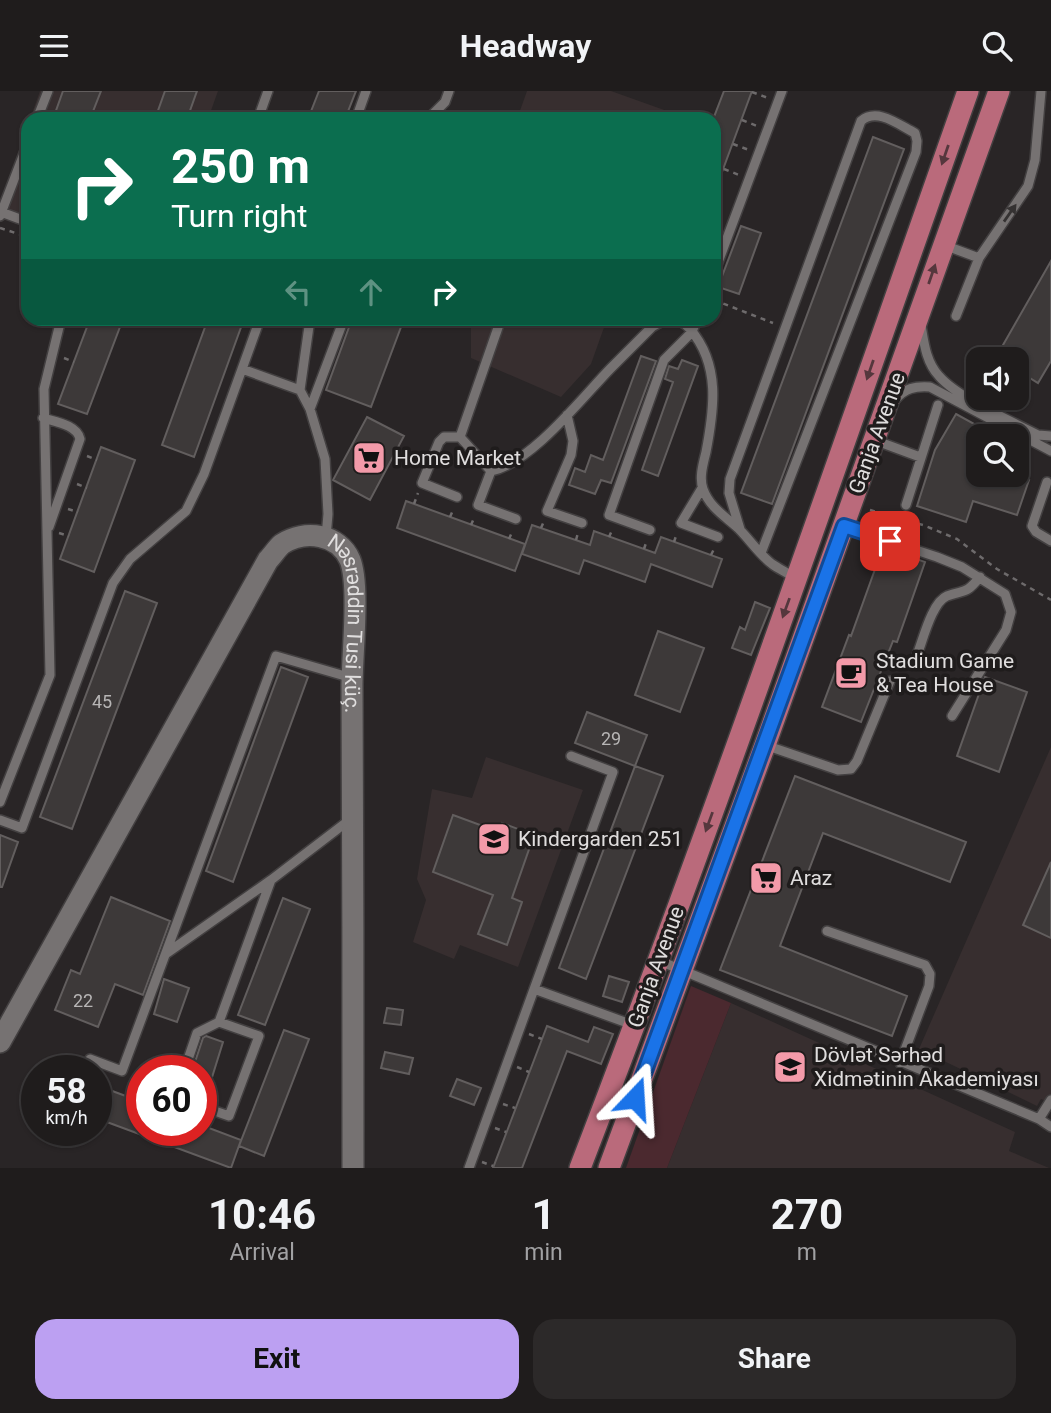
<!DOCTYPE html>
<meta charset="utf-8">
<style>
body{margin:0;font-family:Roboto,sans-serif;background:#2c2929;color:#f1f3f6;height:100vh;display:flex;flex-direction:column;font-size:26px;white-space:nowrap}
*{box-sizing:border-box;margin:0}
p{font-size:23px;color:#a1a1a3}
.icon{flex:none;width:38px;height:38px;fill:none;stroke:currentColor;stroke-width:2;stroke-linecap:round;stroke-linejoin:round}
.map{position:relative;height:1077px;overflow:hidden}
.details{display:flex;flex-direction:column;background:#1f1c1c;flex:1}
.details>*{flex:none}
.banner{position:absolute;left:21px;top:21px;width:700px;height:214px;border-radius:21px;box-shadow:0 2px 5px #0004,0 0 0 2px #3c3a3b;background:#0b6e4f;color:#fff;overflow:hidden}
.buttons{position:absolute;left:966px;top:256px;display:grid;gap:14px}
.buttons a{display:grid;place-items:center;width:63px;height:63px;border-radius:14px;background:#1f1c1c;box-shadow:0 2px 5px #0004,0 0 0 2px #3c3a3b;font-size:35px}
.speed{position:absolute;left:21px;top:964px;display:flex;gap:14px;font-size:35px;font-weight:700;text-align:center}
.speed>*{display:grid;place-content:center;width:91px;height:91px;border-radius:50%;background:#1f1c1c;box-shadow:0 2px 5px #0004,0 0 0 2px #3c3a3b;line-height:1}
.speed small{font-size:18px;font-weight:400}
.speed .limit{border:10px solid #d22;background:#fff;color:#111}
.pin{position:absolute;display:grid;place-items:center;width:60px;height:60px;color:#fff;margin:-30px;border-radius:14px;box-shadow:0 4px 10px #0006}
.me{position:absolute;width:77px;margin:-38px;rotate:20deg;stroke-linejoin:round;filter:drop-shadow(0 0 5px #0008)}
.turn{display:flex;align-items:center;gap:24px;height:147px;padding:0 35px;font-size:32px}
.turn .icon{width:91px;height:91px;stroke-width:2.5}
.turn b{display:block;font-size:49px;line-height:60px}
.lanes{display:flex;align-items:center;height:66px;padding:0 35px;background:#0003;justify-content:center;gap:35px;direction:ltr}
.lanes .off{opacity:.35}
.eta{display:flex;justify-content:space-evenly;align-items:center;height:119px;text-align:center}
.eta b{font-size:42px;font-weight:700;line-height:49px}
.button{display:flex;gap:14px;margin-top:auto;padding:14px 35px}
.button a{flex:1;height:80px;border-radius:21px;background:#bca0f2;color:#111;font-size:28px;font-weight:700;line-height:80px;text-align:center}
.button a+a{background:#2c2929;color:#f1f3f6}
header{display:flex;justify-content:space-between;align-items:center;height:91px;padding:0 35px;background:#1f1c1c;font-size:32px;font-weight:700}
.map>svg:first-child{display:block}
.built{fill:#372e2f}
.green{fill:#4b292f}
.building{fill:#3d3939;stroke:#625e5e;stroke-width:2}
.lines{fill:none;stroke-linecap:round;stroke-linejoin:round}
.service-casing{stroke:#434041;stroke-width:12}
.tertiary-casing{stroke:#434041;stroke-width:24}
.primary-casing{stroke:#434041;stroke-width:24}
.path{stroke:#6e6b6c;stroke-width:2.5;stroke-dasharray:5 5;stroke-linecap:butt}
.service{stroke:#767272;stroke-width:9}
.tertiary{stroke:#767272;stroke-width:21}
.primary{stroke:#ba6a7b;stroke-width:21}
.oneway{fill:#55373d}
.oneway2{fill:#353232}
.route-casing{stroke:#114b97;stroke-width:18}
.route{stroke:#1a73e8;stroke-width:12}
.labels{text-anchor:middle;stroke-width:7;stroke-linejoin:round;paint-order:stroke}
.number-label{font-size:18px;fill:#b7b5b5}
.street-label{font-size:21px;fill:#e0dede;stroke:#1f1c1c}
.poi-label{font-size:21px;fill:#e0dede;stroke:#1f1c1c;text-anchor:start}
</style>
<header><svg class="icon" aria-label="menu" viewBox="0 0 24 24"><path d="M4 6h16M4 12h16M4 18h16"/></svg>Headway<svg class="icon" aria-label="search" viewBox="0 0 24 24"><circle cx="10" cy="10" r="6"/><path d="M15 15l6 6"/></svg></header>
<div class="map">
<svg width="1051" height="1077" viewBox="0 0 1051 1077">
<rect width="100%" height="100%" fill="#292526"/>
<path class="built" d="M 40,0 L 218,0 L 208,28 L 30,28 Z
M 527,0 L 611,0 L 681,25 L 680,28 L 517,28 Z
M 28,34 L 28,136 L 0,126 L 0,112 Z
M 471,228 L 607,228 L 591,273 L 561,306 L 471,267 Z
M 1051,656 L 1051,1012 L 1041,1008 L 1037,1015 L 919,958 Z
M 486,666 L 583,699 L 518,876 L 460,854 L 454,868 L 413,851 L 426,809 L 417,788 L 432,698 L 472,707 Z
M 731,912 L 1015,1041 L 1009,1060 L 1049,1077 L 667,1077 Z"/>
<path class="green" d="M 691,895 L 731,912 L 667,1077 L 626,1077 Z"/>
<path class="building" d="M 63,0 L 101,0 L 90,28 L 53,28 Z
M 165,0 L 197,0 L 187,28 L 155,28 Z
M 319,0 L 356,0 L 345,28 L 308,28 Z
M 724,0 L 752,0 L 715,100 L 714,26 Z
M 873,46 L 904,58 L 772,413 L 741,402 Z
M 741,135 L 761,142 L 739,203 L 718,196 Z
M 1051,170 L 1051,270 L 1038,292 L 1017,279 L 1017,268 L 995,268 Z
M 90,228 L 123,228 L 87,323 L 58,313 Z
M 208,228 L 244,228 L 194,366 L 162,354 Z
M 352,228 L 404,228 L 371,316 L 326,299 Z
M 641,265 L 656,270 L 611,392 L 601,389 L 595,403 L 569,394 L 575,377 L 585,381 L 591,364 L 603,369 Z
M 682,269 L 698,275 L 658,385 L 642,379 L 673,291 L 665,288 L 669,275 L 678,278 Z
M 956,323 L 978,335 L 978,383 L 1010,383 L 1029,389 L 1017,424 L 973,410 L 966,431 L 917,415 L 935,359 Z
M 367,326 L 404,345 L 370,409 L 333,389 Z
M 101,356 L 135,369 L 94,481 L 60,468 Z
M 406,410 L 525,453 L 515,480 L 397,437 Z
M 532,434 L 590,454 L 594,440 L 655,462 L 661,446 L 722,468 L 712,496 L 651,473 L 645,491 L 584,469 L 579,483 L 522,463 Z
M 883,456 L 925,471 L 897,551 L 893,550 L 861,631 L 822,616 L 849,544 L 851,545 Z
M 125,500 L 157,512 L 72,738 L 40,726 Z
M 755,511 L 770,517 L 751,564 L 732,557 L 740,536 L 745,539 Z
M 658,540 L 704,557 L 680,621 L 635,604 Z
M 281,576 L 308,586 L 233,791 L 206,780 Z
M 985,586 L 1027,601 L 999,681 L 957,665 Z
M 587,621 L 647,644 L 635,675 L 663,685 L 586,888 L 559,877 L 635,675 L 575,652 Z
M 795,685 L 966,751 L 950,791 L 823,742 L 780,855 L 907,905 L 892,945 L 720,879 Z
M 453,724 L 499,741 L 502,732 L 534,744 L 512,807 L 522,811 L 507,854 L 478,843 L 493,804 L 433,781 Z
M 0,744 L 18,751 L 2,796 L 0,796 Z
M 1051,771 L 1051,847 L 1023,834 Z
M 111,806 L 170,830 L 143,904 L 115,893 L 98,936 L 55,919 L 71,879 L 80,883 Z
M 283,807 L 310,818 L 265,934 L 238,924 Z
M 609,885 L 629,891 L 622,911 L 603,905 Z
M 164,888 L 189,897 L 177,931 L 154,923 Z
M 387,917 L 403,919 L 401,934 L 384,932 Z
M 547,935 L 588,951 L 594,936 L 613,943 L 601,973 L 567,960 L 522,1077 L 493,1077 Z
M 284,939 L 309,948 L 264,1065 L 239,1055 Z
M 206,945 L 223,951 L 204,1012 L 201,1012 L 201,980 L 192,980 L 203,947 Z
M 385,961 L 413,967 L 409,983 L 381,977 Z
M 457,988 L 481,997 L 474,1014 L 450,1005 Z
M 96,994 L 142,1011 L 142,1040 L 201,1040 L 201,1034 L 241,1049 L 231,1077 L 96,1027 Z"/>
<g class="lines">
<defs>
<path id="service" d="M 37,28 L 48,0
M 258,28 L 268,0
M 356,28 L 366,0
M 428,28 L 445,11 L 449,0
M 1,121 L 28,131
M 0,125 L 28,52
M 944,154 L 979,167 L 1028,95 L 1035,69 L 1041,0
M 714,182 L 782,0
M 956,225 L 979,167
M 260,228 L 242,278 L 300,299
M 310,228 L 300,299 L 310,318 L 325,368 L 328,423 L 326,446
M 501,228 L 460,346 L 491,380 C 531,372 581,308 610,278 C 624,264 638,250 652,236 C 667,227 677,224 690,238 C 721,274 714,319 706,361 C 703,373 699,387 703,398 C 710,417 725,425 739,438 C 750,449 759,463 772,473 C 779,478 788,482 795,487
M 921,234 C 924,252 926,271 939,285 C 958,307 1011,330 1038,344 L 1051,345
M 895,309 C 905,297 915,295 930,296 L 1051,360
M 310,318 L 344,228
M 567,324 L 573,350 L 571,364 L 547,420 L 582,432
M 43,327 C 56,331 77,334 80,348 L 49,436
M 874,349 L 920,366
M 491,380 L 478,414 L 516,428
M 1047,391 L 1032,435 L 1036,441 L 1051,450
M 702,397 L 681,432 L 718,446
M 457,406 L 422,392 L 439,351 L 444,346 L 460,346
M 906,414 L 938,314
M 843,435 L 937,466 L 962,476 L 1005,503 L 1011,521 L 1006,539 L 952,625
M 740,438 L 729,402 L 730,388 L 861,30 C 877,16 899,34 915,42 L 917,50 L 916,61 L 761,462
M 650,439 L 609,424 L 664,269 L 692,241 L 697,228
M 917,564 C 923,549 932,511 947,505 C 966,498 965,504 980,486
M 765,654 L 838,679 L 851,678 L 857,670 L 890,590
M 0,711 L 50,584 L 44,298 L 61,228
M 0,729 L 22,737 L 113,492 L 130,468 L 186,420 L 204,383 L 242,278
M 827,840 L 925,874 L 930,883 L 929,895 L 900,972
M 167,862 L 271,789 L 352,727
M 660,870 L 1039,1028 L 1051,1036
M 534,898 L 633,934
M 90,968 L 122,980 L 276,565 L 352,587
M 184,980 L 197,942 L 219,931
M 209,1018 L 229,1025 L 259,945 L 219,931 L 271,789
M 1039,1028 L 1051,1009
M 469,1077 L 613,681 L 571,665"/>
<g id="tertiary">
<path id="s1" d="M 0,951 L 268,469 C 273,464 277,457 282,453 C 305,438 339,443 350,469 C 360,494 352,565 352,595 C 353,756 353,916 353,1077"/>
</g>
<path id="primary" d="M 580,1077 C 717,721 841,360 968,0
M 609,1077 L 765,654 L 999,0"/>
</defs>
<use href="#service" class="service-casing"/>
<use href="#tertiary" class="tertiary-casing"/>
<use href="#primary" class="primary-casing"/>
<path class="path" d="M 752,1 L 768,7
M 742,29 L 757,35
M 733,53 L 749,59
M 724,78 L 739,84
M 0,137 L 28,146
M 714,209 L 773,232
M 73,231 L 87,236
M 64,267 L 74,271
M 87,365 L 97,369
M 77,393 L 87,397
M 414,413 L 418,402
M 68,418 L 78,421
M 870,419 L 923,434 L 957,448 L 997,478 L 1051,509
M 450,426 L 453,419
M 471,434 L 474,427
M 541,437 L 544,430
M 59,442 L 69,445
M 609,446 L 613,437
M 509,448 L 512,441
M 576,449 L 578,442
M 674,451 L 677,442
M 644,458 L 647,449
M 711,464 L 715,456
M 529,943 L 542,948
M 517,976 L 529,981
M 103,997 L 107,987
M 137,1010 L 142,997
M 503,1013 L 515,1017
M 495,1037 L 506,1041
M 482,1071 L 493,1075"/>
<use href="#service" class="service"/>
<use href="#tertiary" class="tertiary"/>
<use href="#primary" class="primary"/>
</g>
<defs><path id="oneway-solid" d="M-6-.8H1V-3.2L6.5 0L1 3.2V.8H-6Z" transform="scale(1.75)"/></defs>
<g class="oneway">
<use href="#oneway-solid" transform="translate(945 64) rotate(109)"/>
<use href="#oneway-solid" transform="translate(932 183) rotate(-71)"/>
<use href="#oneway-solid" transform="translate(870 279) rotate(109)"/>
<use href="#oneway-solid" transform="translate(786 517) rotate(110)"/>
<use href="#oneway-solid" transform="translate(709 731) rotate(110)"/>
</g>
<use class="oneway2" href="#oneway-solid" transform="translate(1010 122) rotate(-55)"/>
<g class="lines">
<defs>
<path id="route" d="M 635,1007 L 844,435 L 890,450"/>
</defs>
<use href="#route" class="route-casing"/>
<use href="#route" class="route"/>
</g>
<defs>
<symbol id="supermarket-square" viewBox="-11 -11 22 22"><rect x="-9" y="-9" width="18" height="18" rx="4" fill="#f39aa9" stroke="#1f1c1c"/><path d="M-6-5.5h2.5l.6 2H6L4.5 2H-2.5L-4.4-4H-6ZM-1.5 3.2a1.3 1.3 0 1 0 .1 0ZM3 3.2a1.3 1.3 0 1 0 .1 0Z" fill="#111"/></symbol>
<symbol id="cafe-square" viewBox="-11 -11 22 22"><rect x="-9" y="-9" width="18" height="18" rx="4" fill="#f39aa9" stroke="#1f1c1c"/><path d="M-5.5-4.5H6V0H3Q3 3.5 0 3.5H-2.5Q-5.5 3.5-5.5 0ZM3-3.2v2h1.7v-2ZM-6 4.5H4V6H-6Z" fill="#111"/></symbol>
<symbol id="school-square" viewBox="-11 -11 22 22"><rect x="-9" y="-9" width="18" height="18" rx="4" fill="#f39aa9" stroke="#1f1c1c"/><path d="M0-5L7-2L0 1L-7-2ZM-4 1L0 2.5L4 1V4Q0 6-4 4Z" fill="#111"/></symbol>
<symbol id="university-square" viewBox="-11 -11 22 22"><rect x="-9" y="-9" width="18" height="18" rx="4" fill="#f39aa9" stroke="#1f1c1c"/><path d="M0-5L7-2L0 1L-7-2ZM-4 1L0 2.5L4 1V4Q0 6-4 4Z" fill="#111"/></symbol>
</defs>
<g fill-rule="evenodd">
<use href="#supermarket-square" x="350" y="348" width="38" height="38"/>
<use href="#cafe-square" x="832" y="563" width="38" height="38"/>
<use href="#school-square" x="475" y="729" width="38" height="38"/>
<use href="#supermarket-square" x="747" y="768" width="38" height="38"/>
<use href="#university-square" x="771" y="957" width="38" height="38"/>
</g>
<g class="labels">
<g class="number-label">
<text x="102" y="617">45</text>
<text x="611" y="654">29</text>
<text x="83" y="916">22</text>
</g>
<g class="street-label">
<text transform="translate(877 342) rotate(-70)" y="7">Ganja Avenue</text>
<text dy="7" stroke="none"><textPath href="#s1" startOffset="714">Nəsrəddin Tusi küç.</textPath></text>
<text transform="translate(656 876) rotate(-70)" y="7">Ganja Avenue</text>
</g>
<g class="poi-label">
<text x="394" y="374">Home Market</text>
<text x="876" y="577">Stadium Game<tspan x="876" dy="24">&amp; Tea House</tspan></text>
<text x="518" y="755">Kindergarden 251</text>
<text x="790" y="794">Araz</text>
<text x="814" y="971">Dövlət Sərhəd<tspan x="814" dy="24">Xidmətinin Akademiyası</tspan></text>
</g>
</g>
</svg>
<div class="buttons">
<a><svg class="icon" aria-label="sound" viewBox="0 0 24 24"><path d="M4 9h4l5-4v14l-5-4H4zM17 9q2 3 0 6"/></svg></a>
<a><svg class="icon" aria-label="search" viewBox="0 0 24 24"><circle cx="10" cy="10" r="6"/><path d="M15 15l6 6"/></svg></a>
</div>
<div class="speed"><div>58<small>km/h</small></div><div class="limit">60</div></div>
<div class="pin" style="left:890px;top:450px;background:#d93025"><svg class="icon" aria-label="arrive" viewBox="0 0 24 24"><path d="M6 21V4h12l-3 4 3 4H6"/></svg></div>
<svg class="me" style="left:635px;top:1007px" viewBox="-20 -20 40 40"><path d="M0-17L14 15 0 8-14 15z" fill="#1a73e8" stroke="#fff" stroke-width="4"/></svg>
<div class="banner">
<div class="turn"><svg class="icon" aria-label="right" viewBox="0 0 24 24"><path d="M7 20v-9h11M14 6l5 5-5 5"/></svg><div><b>250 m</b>Turn right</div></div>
<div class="lanes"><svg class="icon off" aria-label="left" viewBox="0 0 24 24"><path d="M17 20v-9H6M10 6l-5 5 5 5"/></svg><svg class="icon off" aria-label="ahead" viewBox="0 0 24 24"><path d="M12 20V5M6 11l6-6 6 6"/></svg><svg class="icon" aria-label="right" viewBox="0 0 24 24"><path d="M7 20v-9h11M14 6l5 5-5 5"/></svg></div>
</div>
</div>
<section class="details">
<div class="eta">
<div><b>10:46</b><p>Arrival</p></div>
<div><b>1</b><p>min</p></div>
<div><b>270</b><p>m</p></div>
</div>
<div class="button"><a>Exit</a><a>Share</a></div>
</section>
